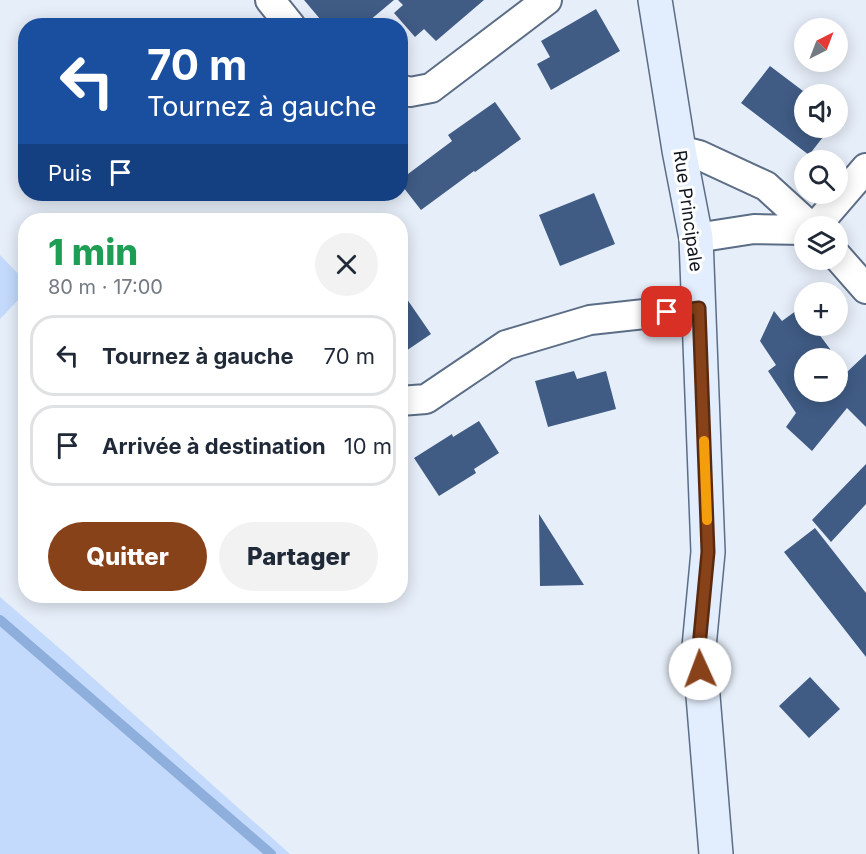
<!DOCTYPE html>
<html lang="fr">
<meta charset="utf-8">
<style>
body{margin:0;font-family:Inter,sans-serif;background:#f2f2f3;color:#1f2937;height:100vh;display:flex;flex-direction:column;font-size:22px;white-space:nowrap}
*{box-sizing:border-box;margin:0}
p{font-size:20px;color:#747a83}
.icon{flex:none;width:33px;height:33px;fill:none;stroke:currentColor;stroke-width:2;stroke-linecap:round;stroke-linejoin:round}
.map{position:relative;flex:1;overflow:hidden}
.side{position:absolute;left:18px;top:213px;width:390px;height:390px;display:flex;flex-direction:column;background:#fff;border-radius:24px;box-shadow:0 3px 15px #0003}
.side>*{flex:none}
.top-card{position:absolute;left:18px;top:18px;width:390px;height:183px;border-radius:24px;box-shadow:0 3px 15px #0003;background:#1a4fa0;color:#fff;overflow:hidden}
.needle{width:39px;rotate:42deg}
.buttons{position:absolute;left:794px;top:18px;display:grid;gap:12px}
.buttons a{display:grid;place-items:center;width:54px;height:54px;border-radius:50%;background:#fff;box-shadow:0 3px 15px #0003;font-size:30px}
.pin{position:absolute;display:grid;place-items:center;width:51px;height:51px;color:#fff;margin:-26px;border-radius:12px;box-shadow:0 3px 9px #0006}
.me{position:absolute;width:66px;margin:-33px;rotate:358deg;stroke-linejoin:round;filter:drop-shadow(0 0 4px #0008)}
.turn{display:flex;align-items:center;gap:21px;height:126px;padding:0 30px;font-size:27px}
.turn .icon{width:78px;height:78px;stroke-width:2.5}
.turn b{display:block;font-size:42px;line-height:51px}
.then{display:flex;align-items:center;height:57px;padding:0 30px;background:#0003;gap:12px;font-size:22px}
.round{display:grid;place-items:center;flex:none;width:63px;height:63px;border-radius:32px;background:#f2f2f3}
.headline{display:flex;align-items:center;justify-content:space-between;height:102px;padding:0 30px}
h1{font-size:36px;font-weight:800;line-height:45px;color:#1e9e55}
.primary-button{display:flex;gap:12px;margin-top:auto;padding:12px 30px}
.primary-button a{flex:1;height:69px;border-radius:36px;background:#88421a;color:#fff;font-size:24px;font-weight:800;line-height:69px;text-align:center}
.primary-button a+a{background:#f2f2f3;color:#1f2937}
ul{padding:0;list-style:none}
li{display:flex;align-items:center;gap:18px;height:81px;margin:0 12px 9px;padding:0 18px;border:3px solid #e0e1e3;border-radius:24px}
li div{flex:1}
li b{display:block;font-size:22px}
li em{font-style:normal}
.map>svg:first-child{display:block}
.green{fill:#c3dafc}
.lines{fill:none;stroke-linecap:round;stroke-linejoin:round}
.stream{stroke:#8eaedb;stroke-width:10}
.building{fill:#405c85;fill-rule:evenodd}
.minor-casing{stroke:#5c6d86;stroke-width:32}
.secondary-casing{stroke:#5c6d86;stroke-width:36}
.minor{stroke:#fff;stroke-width:28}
.secondary{stroke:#e2edfd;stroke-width:33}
.route-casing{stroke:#582b11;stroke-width:15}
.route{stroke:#88421a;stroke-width:10}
.slow{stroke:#f59e0b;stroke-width:10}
.labels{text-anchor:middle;stroke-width:6;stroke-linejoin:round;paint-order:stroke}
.street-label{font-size:18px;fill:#0e141e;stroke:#fff}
</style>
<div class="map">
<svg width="866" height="854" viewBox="0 0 866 854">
<rect width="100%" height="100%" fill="#e6eef9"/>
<path class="green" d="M 0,255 L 26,282 L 25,293 L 0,319 Z
M 0,597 L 65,653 L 290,854 L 0,854 Z"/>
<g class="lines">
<path class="stream" d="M 0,620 L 271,854"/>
</g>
<path class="building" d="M 304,0 L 394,0 L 363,26 L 326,26 Z
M 398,0 L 484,0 L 436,41 L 424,29 L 415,37 L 394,13 L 403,5 Z
M 596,9 L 620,51 L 551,90 L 537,64 L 550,57 L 541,41 Z
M 770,66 L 807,94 L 804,94 L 804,128 L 830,128 L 809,155 L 741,103 Z
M 495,102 L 521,139 L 475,172 L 474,171 L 421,210 L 400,183 L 400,180 L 452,141 L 448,135 Z
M 594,193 L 615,244 L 560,266 L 539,215 Z
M 400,289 L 431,334 L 400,355 Z
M 800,308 L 804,313 L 804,326 L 813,326 L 847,372 L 866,354 L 866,427 L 847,408 L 812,451 L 786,427 L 796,413 L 768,371 L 776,365 L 760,341 L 774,311 L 782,321 ZM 804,358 L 837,358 L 837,392 L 804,392 Z
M 574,371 L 577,379 L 606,371 L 616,409 L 548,427 L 535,381 Z
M 479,421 L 499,453 L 474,469 L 476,473 L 439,496 L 414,458 L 452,434 L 453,437 Z
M 866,464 L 866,504 L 831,542 L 812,520 Z
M 539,514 L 584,585 L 540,586 Z
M 815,528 L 866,593 L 866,657 L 784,552 Z
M 810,677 L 840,709 L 809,738 L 779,706 Z"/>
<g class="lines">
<defs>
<path id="minor" d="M 270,0 L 291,26
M 400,89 L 410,92 L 431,88 L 547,0
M 679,150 L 699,155 L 766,186 L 810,226
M 816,226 L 866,168
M 696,238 L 754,229 L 804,230
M 837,256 L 866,289
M 400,401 L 426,399 L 506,345 L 590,320 L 699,308"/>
<path id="secondary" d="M 655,0 L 679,150 L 696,238 L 708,552 L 699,647 L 716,854"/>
</defs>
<use href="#minor" class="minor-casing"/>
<use href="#secondary" class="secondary-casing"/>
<use href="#minor" class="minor"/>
<use href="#secondary" class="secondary"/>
</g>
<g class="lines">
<defs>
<path id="route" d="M 667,312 L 699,308 L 708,552 L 699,647 L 700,669"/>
</defs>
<use href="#route" class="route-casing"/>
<use href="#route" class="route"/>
<path class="slow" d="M 704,441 L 707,520"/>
</g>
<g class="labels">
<g class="street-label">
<text transform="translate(688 211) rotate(82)" y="6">Rue Principale</text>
</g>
</g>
</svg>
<div class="buttons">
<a><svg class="needle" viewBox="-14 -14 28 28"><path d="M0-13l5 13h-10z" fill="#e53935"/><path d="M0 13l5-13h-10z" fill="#747a83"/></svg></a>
<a><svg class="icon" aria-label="sound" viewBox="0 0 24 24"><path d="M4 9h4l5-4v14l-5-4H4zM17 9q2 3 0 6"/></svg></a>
<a><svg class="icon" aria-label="search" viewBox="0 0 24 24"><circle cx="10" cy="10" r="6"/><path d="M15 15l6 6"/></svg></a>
<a><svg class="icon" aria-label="layers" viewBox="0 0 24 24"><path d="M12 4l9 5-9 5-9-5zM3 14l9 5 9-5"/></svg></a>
<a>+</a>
<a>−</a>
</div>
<div class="pin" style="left:667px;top:312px;background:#d93025"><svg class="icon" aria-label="arrive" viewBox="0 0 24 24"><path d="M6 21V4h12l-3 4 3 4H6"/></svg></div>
<svg class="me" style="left:700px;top:669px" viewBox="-20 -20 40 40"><circle r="19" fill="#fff"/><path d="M0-13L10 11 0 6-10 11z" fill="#88421a"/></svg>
<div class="top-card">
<div class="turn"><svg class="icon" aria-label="left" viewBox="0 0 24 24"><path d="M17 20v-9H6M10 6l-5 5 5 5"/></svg><div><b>70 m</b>Tournez à gauche</div></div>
<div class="then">Puis<svg class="icon" aria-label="arrive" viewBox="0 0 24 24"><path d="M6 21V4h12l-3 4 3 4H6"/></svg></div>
</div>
<section class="side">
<div class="headline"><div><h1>1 min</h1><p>80 m · 17:00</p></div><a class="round"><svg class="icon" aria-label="close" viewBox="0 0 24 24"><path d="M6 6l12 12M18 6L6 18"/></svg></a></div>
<ul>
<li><svg class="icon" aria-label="left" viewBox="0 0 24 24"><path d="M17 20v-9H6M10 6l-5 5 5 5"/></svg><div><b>Tournez à gauche</b></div><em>70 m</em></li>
<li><svg class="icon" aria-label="arrive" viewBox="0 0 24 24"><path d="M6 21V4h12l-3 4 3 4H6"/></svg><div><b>Arrivée à destination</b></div><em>10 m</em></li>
</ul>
<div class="primary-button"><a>Quitter</a><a>Partager</a></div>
</section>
</div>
